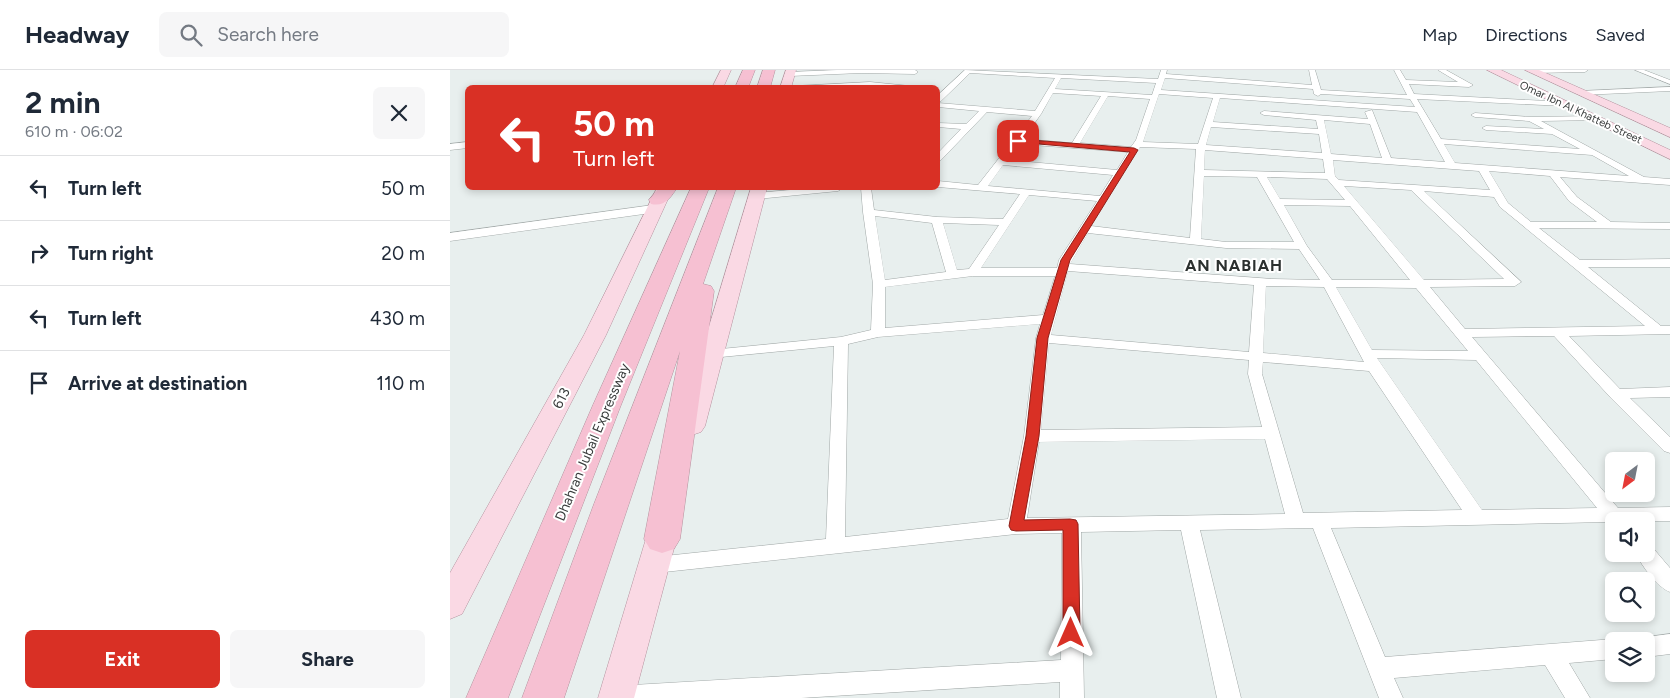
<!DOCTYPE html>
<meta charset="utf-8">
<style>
body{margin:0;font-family:Figtree,sans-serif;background:#f6f6f7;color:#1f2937;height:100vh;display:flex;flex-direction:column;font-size:19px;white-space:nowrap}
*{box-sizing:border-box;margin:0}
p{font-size:16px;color:#747a83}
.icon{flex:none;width:28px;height:28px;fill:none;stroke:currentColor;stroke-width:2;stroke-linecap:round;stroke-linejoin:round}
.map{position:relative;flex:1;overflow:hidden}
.drawer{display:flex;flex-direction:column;background:#fff;width:450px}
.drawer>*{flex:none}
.banner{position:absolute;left:15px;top:15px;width:475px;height:105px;border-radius:8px;box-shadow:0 2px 8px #0003;background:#d93025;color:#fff;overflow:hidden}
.needle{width:32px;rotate:212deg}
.tools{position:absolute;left:1155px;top:382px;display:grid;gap:10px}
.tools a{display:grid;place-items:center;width:50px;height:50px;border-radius:8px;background:#fff;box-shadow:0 2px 8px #0003;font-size:25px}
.pin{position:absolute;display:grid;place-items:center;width:42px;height:42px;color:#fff;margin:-21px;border-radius:10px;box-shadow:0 2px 8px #0006}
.me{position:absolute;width:55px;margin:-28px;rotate:0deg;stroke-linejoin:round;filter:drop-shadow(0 0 4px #0008)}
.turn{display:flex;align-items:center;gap:18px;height:105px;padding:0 25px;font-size:22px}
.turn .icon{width:65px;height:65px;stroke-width:2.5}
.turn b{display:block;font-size:35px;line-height:42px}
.round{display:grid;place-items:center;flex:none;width:52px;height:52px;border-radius:8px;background:#f6f6f7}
.head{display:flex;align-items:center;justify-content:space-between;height:85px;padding:0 25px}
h1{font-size:30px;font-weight:700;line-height:38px}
.action{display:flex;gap:10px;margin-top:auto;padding:10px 25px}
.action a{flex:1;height:58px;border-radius:8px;background:#d93025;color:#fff;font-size:20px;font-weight:700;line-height:58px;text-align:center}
.action a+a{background:#f6f6f7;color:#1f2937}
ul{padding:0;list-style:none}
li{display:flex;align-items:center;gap:15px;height:65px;padding:0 25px;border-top:1px solid #e0e1e3}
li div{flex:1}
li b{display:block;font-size:19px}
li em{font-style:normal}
header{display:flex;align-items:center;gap:30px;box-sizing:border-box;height:70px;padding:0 25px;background:#fff;border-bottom:1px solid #e0e1e3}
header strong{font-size:24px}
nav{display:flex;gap:28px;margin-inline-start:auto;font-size:18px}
.search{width:350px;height:45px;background:#f6f6f7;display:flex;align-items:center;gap:12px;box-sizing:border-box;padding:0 18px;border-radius:8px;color:#747a83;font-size:19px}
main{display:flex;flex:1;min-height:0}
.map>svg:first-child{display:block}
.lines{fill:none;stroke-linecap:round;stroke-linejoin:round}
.minor-casing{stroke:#a0a7a6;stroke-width:1}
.tertiary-casing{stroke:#a0a7a6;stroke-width:1}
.primary-casing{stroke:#b4929e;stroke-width:1}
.motorway-casing{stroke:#b4929e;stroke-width:1}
.minor{fill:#fff;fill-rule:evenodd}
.tertiary{fill:#fff;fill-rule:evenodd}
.primary{fill:#fad9e4;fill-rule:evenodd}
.motorway{fill:#f6c0d2;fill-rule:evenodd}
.route{fill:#d93025;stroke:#8d1f18}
.labels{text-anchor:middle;stroke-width:4;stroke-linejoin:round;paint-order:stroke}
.far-street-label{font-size:11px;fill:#393c3c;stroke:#fff}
.street-label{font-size:14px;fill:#393c3c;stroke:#fff}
.far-district-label{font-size:16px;font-weight:bold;letter-spacing:1px;fill:#2b302f;stroke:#fff}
</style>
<header>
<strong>Headway</strong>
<div class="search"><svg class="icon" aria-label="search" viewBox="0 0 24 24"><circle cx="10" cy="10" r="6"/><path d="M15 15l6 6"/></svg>Search here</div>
<nav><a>Map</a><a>Directions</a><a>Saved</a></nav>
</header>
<main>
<section class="drawer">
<div class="head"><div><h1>2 min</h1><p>610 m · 06:02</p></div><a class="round"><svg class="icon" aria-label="close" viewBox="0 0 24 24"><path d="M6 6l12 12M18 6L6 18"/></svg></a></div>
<ul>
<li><svg class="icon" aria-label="left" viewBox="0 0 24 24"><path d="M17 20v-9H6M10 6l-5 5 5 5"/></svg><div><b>Turn left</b></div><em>50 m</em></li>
<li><svg class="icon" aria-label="right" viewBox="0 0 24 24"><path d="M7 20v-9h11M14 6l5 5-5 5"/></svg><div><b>Turn right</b></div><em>20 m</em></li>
<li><svg class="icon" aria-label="left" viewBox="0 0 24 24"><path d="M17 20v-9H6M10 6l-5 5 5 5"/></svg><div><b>Turn left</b></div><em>430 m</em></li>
<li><svg class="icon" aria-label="arrive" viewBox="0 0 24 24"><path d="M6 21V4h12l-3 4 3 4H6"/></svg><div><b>Arrive at destination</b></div><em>110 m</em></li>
</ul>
<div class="action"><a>Exit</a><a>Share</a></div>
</section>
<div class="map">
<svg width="1220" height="628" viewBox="0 0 1220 628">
<rect width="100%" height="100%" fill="#e8efee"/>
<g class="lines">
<defs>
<path id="minor" d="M 387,0 L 465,0 L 468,2 L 465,4 L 411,3 L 340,6 L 337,4 L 340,2 Z
M 515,0 L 708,9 L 711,0 L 717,0 L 716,4 L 862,15 L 859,0 L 865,0 L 871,20 L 957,25 L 944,0 L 950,0 L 956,10 L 1008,12 L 988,0 L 996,0 L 1023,15 L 1019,17 L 959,14 L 964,24 L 1114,32 L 1118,34 L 1114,36 L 967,29 L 991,69 L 1130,79 L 1102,64 L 1036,60 L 1032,58 L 1036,56 L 1094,59 L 1079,51 L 1025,47 L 1021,45 L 1025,43 L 1081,47 L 1144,46 L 1147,46 L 1147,50 L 1091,51 L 1194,107 L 1220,109 L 1220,115 L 1110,107 L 1127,127 L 1161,152 L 1220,153 L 1220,159 L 1089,158 L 1130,190 L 1220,189 L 1220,197 L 1138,197 L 1211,256 L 1220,256 L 1220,264 L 1119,266 L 1170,319 L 1220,317 L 1220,327 L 1180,328 L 1220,367 L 1220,383 L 1214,381 L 1161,328 L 1104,266 L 1022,267 L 1168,438 L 1220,437 L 1220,451 L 1164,451 L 1164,457 L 1158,452 L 881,458 L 935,587 L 1164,569 L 1171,571 L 1164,571 L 1164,589 L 1119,593 L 1140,628 L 1115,628 L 1095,595 L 944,608 L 953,628 L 929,628 L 863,458 L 750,460 L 791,628 L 767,628 L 731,460 L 631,462 L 634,628 L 610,628 L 610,612 L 351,628 L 154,628 L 158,620 L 166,616 L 611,590 L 612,463 L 566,464 L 205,503 L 198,501 L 195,495 L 198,489 L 205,487 L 376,469 L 384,276 L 261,288 L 256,287 L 254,284 L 256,281 L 261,280 L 391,267 L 421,260 L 423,214 L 413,142 L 411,118 L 421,118 L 424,140 L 487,147 L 553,149 L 570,124 L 488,117 L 488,111 L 528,115 L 582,46 L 537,42 L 491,90 L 488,91 L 488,83 L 511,59 L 488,57 L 488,53 L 516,54 L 529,41 L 488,37 L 488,33 L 585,41 L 605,8 L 520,3 L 491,31 L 488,31 L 488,25 ZM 611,8 L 706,13 L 702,25 L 605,19 ZM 715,8 L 863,19 L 864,24 L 868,26 L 871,24 L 960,29 L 965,37 L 711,20 ZM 603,23 L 651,26 L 622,73 L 573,69 L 591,44 ZM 709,24 L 763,28 L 748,74 L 693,72 ZM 658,26 L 700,29 L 686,70 L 681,77 L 630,73 ZM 770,28 L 967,42 L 995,92 L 941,88 L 922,40 L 915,42 L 918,49 L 814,41 L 810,43 L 814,45 L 866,50 L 868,59 L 763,52 ZM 874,50 L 920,54 L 932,88 L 881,84 ZM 761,57 L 869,64 L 872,83 L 756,75 ZM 569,74 L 678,82 L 667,100 L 557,90 ZM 994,74 L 1142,85 L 1179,106 L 1005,93 ZM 690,77 L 746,79 L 740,168 L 641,156 ZM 755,80 L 873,89 L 875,103 L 754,100 ZM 883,90 L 1029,101 L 1040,120 L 889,110 L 885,106 ZM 553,95 L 663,105 L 650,126 L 538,116 ZM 1039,101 L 1100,106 L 1119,131 L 1147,152 L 1081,152 L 1058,133 ZM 754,106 L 807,107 L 844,172 L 776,172 L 751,169 ZM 817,107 L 877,109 L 895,130 L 830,129 ZM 894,116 L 961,120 L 1054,209 L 974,210 ZM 974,121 L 1044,127 L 1050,137 L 1195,256 L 1015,259 L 980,217 L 1065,216 L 1071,212 ZM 579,125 L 647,131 L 609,190 L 607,198 L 531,198 ZM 834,135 L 900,136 L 960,210 L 882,210 L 857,176 ZM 425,146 L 482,153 L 496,202 L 435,210 ZM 493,153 L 549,155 L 519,199 L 507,200 ZM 638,163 L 776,178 L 849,179 L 870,210 L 823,209 L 620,194 ZM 618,201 L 804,215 L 799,282 L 601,265 ZM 523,206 L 605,206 L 593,245 L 435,258 L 435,217 ZM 816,216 L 874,217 L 914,292 L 813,283 ZM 886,217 L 966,218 L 1018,281 L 922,280 ZM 590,254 L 586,268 L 574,366 L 558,449 L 395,467 L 398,274 L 428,267 ZM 599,273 L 799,290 L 798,304 L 812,357 L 591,360 ZM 927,288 L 1026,290 L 1147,438 L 1032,440 ZM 813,292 L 919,301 L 1012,440 L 853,443 L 812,304 ZM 815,369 L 835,444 L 577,448 L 589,372 Z
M 1084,0 L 1138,0 L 1135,2 L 1082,3 L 1081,2 Z
M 1185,0 L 1194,0 L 1220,10 L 1220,14 Z
M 420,12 L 480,18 L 344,18 L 347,16 Z
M 1220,17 L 1220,21 L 1131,25 L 1127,23 L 1131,21 Z
M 18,72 L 18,78 L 0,80 L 0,74 Z
M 363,118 L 393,118 L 388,121 L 307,129 L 302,126 L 307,123 Z
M 1196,476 L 1203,478 L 1220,498 L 1220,522 C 1207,517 1192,496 1186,484 L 1196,484 Z
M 1220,564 L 1220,584 L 1196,587 L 1196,571 L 1188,571 L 1188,570 L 1196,567 Z"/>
<path id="tertiary" d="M 203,135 L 208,136 L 209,139 L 208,142 L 0,171 L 0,163 Z"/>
<path id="primary" d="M 271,0 L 281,0 L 273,18 L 262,18 Z
M 336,0 L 346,0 L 341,18 L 330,18 Z
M 1037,0 L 1051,0 L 1220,80 L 1220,89 Z
M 1075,0 L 1089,0 L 1220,58 L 1220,67 Z
M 207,118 L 223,118 L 156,265 L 12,544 L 0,549 L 0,503 L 134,265 Z
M 301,118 L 317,118 L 255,356 L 251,362 L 242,365 L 233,362 L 229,356 Z
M 216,440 L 226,444 L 231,452 L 184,628 L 148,628 L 201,452 L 206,444 Z"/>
<path id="motorway" d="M 293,0 L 305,0 L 298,18 L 285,18 Z
M 313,0 L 325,0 L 320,18 L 307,18 Z
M 209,118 L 227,118 C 220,128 215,137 201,134 L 199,130 Z
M 241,118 L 259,118 L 171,335 L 58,628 L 16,628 L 143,335 Z
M 268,118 L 286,118 L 253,214 L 261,216 L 264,221 L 230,469 L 224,479 L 212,483 L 200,479 L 194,469 L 230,281 L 114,628 L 72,628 L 144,434 Z"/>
</defs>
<use href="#minor" class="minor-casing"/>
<use href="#tertiary" class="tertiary-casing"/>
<use href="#primary" class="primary-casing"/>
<use href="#motorway" class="motorway-casing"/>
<use href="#minor" class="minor"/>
<use href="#tertiary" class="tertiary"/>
<use href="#primary" class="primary"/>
<use href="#motorway" class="motorway"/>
</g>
<path class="route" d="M 568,69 L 684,78 L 688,80 L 620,190 L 598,268 L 589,366 L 574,450 L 620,449 L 626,450 L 628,454 L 630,563 L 627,569 L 621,571 L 616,569 L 613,563 L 613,460 L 566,461 L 561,460 L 559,456 L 576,366 L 587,268 L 611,190 L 680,82 L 566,72 L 566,69 Z"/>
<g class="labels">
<g class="far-street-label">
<text transform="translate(1131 42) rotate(25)" y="4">Omar Ibn Al Khatteb Street</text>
</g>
<g class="street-label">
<text transform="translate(111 328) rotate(-62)" y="5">613</text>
<text transform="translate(142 372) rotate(-67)" y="5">Dhahran Jubail Expressway</text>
</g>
<g class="far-district-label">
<text x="784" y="201">AN NABIAH</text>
</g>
</g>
</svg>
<div class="tools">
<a><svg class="needle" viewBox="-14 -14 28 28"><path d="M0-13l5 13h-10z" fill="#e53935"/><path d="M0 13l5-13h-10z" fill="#747a83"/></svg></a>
<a><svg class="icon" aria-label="sound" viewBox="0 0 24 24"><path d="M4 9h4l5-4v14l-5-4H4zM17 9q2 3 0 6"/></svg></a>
<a><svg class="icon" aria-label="search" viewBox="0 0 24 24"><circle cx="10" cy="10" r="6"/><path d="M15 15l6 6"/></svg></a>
<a><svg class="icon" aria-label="layers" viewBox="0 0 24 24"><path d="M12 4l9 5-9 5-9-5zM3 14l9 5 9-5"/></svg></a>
</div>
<div class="pin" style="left:568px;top:71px;background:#d93025"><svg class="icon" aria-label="arrive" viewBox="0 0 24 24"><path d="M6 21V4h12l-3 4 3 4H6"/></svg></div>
<svg class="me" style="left:621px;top:563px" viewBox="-20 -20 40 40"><path d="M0-17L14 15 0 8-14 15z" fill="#d93025" stroke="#fff" stroke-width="4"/></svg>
<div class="banner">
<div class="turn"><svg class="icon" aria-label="left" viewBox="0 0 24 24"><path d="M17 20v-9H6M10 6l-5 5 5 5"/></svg><div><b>50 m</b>Turn left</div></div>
</div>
</div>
</main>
